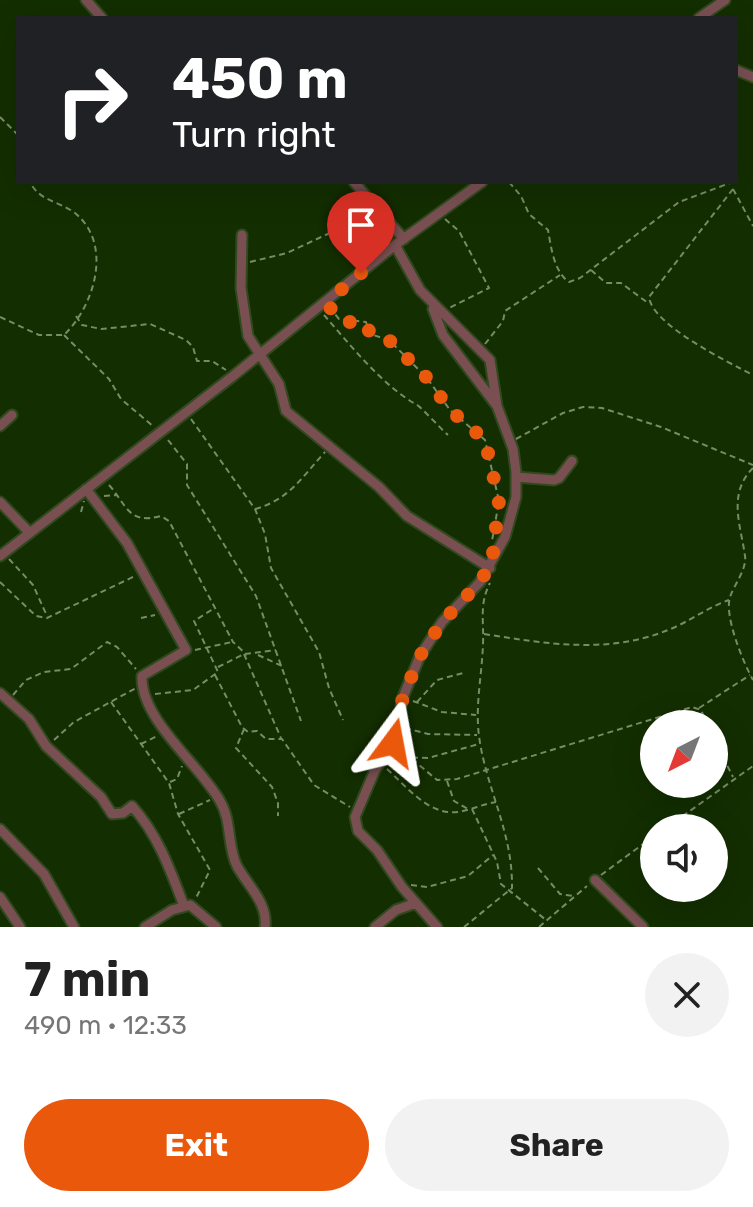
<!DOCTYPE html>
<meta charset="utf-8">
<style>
body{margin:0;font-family:Rubik,sans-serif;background:#f2f2f2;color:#222;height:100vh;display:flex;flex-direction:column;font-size:30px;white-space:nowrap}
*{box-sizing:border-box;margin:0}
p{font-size:26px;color:#767676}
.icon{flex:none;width:44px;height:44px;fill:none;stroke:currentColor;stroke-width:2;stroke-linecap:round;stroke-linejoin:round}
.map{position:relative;height:927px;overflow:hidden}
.sheet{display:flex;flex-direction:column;background:#fff;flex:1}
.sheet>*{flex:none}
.hud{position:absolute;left:16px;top:16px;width:722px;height:168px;border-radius:0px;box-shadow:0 8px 32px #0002;background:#202124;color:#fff;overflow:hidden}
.needle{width:52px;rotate:222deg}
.buttons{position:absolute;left:640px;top:710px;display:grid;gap:16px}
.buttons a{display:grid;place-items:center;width:88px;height:88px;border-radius:50%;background:#fff;box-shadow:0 8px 32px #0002;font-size:40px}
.pin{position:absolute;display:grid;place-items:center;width:68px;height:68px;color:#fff;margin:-82px -34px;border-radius:50% 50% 50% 0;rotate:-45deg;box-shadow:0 0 8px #0007}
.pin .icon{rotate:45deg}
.me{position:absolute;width:88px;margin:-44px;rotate:13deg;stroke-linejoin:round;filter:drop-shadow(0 0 6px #0008)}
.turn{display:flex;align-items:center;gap:28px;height:168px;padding:0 24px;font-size:36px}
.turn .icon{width:104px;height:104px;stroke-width:2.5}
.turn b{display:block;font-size:56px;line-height:68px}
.round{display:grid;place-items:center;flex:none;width:84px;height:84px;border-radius:42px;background:#f2f2f2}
.overview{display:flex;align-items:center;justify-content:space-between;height:136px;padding:0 24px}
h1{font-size:48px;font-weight:700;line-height:60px}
.button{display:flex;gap:16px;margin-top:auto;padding:16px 24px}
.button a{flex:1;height:92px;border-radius:48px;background:#ea580c;color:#fff;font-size:32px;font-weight:700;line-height:92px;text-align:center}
.button a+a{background:#f2f2f2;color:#222}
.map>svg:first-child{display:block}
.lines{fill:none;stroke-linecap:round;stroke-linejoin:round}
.minor-casing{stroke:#30491e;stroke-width:13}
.path{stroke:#768c67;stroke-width:2;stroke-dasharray:6 4;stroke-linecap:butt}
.minor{stroke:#794f52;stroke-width:9}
.route{stroke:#ea580c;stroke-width:14;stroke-dasharray:0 25.2}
</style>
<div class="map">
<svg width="753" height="927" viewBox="0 0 753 927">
<rect width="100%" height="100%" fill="#132e00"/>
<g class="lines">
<defs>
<path id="minor" d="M 86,0 L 102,18
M 699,18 L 725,0
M 736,70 L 753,77
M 354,182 L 404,239
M 242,235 L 241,288 L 248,336 L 279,384 L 286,411 L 379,487 L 407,516 L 490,568
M 395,245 L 420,290 L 490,360 L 497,406 L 513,449 L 516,472 L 516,497 L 505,537 L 480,582 L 442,622 L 420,656 L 403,697 L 393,743 L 375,770 L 355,817 L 358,831 L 377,850 L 402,887 L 437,927
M 433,309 L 443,335 L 497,406
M 0,426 L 12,415
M 516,477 L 554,480 L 559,478 L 572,461
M 86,489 L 127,543 L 186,650 L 142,676 C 140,719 200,765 220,801 C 232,821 227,846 237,866 C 248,886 268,903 265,927
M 0,502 L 29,532
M 0,556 L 233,376 L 395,245 L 482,182
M 0,693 L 29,719 L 46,746 L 101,797 L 112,814 L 123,813 L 132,806 C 158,835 170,869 184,906
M 0,829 L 44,874 L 74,927
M 595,880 L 643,927
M 0,897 L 20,927
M 145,927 L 172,910 L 190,905 L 216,927
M 375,927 L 396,910 L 416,903"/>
</defs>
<use href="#minor" class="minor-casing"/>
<path class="path" d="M 0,117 L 18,135
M 509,182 L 521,196 L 529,214 L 548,230 C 551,247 554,272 569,282 L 580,278 L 679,202 L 730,183
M 733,189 L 649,297 C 652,325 728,362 753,375
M 733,189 L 753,226
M 445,219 L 459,231 L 489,288 L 449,308
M 250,262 L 287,253 L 347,225
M 591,270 L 606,283 L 621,283 L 648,303
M 329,307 L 339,319 L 366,322 L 370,334 L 389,340 L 427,378 L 450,410 L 485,440 L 499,501 L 492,541
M 324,315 C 351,346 382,385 417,405 C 420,406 441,429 448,435
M 76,316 L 82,325 L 101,329 L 150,324 L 186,340 L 193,347 L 197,361 L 212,361 L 226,370
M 0,317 L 39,335 L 64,335 C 95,305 113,244 75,213 C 59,201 39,201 30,182
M 64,335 L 109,379 L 121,399 L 154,427
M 485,344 L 503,321 L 505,311 L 560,275
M 191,419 L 255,509 L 265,534 L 271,568 L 319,652 L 329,688 L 343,720
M 516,439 L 563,413 L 583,407 L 602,408 L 661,427 L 753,465
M 168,440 L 187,464 L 187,485 L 256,596 L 301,721
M 753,468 C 727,494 741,526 745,556 C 747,569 734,585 730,597 C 724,616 743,662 753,680
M 109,485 C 127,505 128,525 161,516 L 169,521 L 233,642 L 247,655
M 104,496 L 117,495
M 255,509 C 289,500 302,477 325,452
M 81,512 L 84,501
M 9,559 L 33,585 L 47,616
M 0,582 L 36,616 L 47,618 L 135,576
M 141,618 L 155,615
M 484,634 C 549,644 611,655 673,628 C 693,619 709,607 729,600
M 195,650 L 232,642
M 244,654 L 281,738
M 258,655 L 282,666
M 218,667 L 244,654 L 276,650
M 215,675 L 242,727 L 248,732 L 257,731 L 266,739 L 282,739 L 314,785 L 350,807
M 155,694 L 193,690 L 218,672 L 194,621 L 213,609
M 13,695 L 26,680 L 44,672 L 71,669 L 107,642 L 117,647 L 136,669
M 413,701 L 442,712 L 476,715
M 111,702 L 169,783 L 178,814 L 210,870 L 196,898
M 417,702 L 437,680 L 463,673
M 699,708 L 750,675
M 405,728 L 428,734 L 477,735
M 244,729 L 236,748 L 272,787 L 278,803 L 278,816
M 714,739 L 733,777
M 54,740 L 74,722 L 136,688
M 141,744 L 157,736
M 392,757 L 428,758 L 479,744
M 412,759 L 437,780 L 457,779 L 692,707 L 701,710 L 707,724
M 387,769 C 406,786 429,816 458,812 C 471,810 483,804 496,802
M 447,781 L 454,801 L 468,809
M 170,782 L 177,779 L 182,766
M 472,809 L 497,862 L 501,884 L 546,920
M 179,814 L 210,800
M 666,828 L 753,766
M 538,868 L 560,894 L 573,896
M 601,875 L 654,836
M 411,885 L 427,887 L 468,876 L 493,855
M 464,927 L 512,888 C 513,832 486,789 479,736 C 475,705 482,675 483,644 C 484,621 479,604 490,583
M 539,927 L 587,886"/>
<use href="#minor" class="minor"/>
</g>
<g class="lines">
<path class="route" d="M 361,273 L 329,300 L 331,310 L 344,322 L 366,322 L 370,334 L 389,340 L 427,378 L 450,410 L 485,440 L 499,501 L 492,562 L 480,582 L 442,622 L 420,656 L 403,697 L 393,743"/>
</g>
</svg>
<div class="buttons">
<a><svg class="needle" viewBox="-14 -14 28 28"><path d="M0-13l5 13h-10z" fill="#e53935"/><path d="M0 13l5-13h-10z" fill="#767676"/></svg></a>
<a><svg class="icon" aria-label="sound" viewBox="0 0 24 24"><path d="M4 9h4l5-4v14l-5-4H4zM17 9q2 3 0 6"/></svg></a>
</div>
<div class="pin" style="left:361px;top:273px;background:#d93025"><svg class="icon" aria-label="arrive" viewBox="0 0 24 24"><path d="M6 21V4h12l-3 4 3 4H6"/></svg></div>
<svg class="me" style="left:393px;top:743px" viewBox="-20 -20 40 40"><path d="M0-17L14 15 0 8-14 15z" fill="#ea580c" stroke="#fff" stroke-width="4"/></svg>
<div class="hud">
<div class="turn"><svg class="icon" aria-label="right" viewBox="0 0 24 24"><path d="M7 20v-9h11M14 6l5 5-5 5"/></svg><div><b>450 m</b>Turn right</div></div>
</div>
</div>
<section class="sheet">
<div class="overview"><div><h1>7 min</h1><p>490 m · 12:33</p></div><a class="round"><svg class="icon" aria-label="close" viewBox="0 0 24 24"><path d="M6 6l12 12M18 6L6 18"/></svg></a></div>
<div class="button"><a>Exit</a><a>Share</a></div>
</section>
